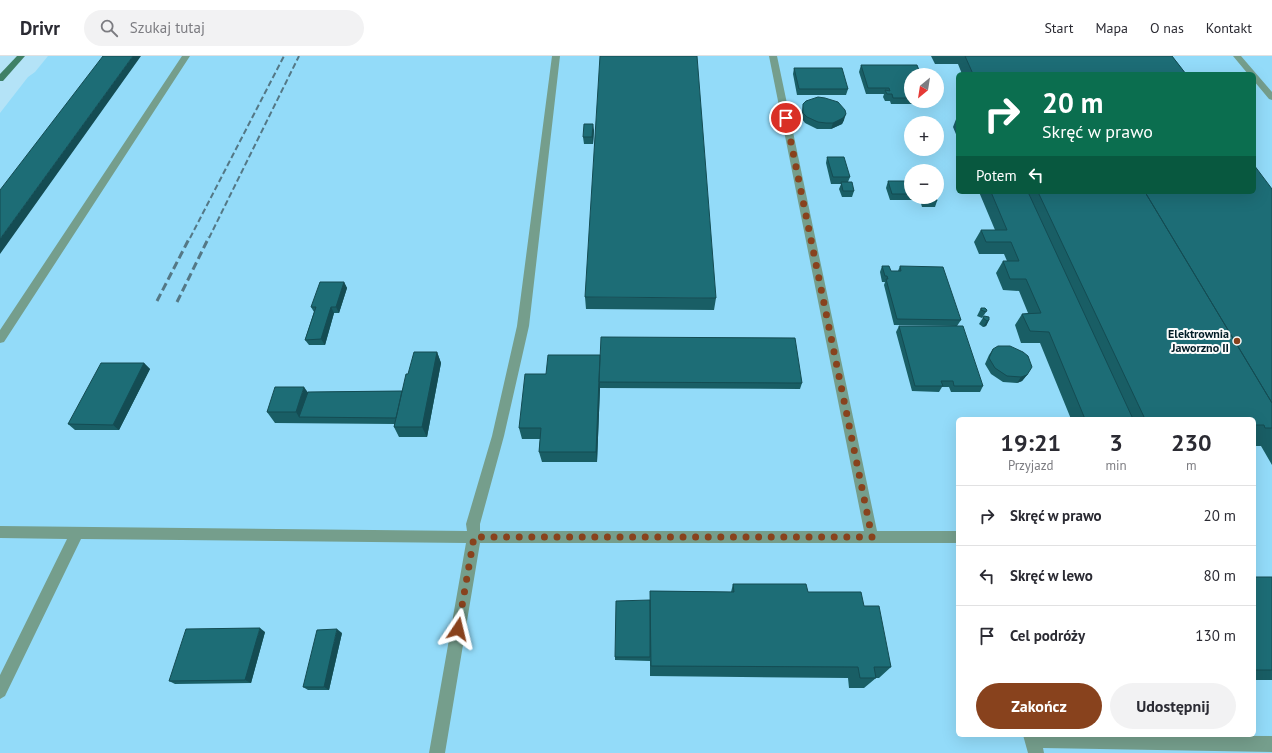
<!DOCTYPE html>
<html lang="pl">
<meta charset="utf-8">
<style>
body{margin:0;font-family:"PT Sans",sans-serif;background:#f2f2f3;color:#2b2b33;height:100vh;display:flex;flex-direction:column;font-size:15px;white-space:nowrap}
*{box-sizing:border-box;margin:0}
p{font-size:13px;color:#7c7c81}
.icon{flex:none;width:22px;height:22px;fill:none;stroke:currentColor;stroke-width:2;stroke-linecap:round;stroke-linejoin:round}
.map{position:relative;flex:1;overflow:hidden}
.drawer{position:absolute;left:956px;top:361px;width:300px;height:320px;display:flex;flex-direction:column;background:#fff;border-radius:6px;box-shadow:0 4px 16px #0002}
.drawer>*{flex:none}
.hud{position:absolute;left:956px;top:16px;width:300px;height:122px;border-radius:6px;box-shadow:0 4px 16px #0002;background:#0b6e4f;color:#fff;overflow:hidden}
.needle{width:26px;rotate:210deg}
.controls{position:absolute;left:904px;top:12px;display:grid;gap:8px}
.controls a{display:grid;place-items:center;width:40px;height:40px;border-radius:50%;background:#fff;box-shadow:0 4px 16px #0002;font-size:20px}
.pin{position:absolute;display:grid;place-items:center;width:34px;height:34px;color:#fff;margin:-17px;border:2px solid #fff;border-radius:50%;box-shadow:0 1px 4px #0007}
.me{position:absolute;width:44px;margin:-22px;rotate:10deg;stroke-linejoin:round;filter:drop-shadow(0 0 3px #0008)}
.turn{display:flex;align-items:center;gap:14px;height:84px;padding:0 20px;font-size:18px}
.turn .icon{width:52px;height:52px;stroke-width:2.5}
.turn b{display:block;font-size:28px;line-height:34px}
.then{display:flex;align-items:center;height:38px;padding:0 20px;background:#0003;gap:8px;font-size:15px}
.eta{display:flex;justify-content:space-evenly;align-items:center;height:68px;text-align:center}
.eta b{font-size:24px;font-weight:700;line-height:28px}
.button{display:flex;gap:8px;margin-top:auto;padding:8px 20px}
.button a{flex:1;height:46px;border-radius:24px;background:#88421d;color:#fff;font-size:16px;font-weight:700;line-height:46px;text-align:center}
.button a+a{background:#f2f2f3;color:#2b2b33}
ul{padding:0;list-style:none}
li{display:flex;align-items:center;gap:12px;height:60px;padding:0 20px;border-top:1px solid #e1e1e2}
li div{flex:1}
li b{display:block;font-size:15px}
li em{font-style:normal}
header{display:flex;align-items:center;gap:24px;box-sizing:border-box;height:56px;padding:0 20px;background:#fff;border-bottom:1px solid #e1e1e2}
header strong{font-size:19px}
nav{display:flex;gap:22px;margin-inline-start:auto;font-size:14px}
.search{width:280px;height:36px;background:#f2f2f3;display:flex;align-items:center;gap:10px;box-sizing:border-box;padding:0 14px;border-radius:22px;color:#7c7c81;font-size:15px}
.map>svg:first-child{display:block}
.built{fill:#93dbf9;fill-rule:evenodd}
.lines{fill:none;stroke-linecap:round;stroke-linejoin:round}
.lane{fill:#759e8c;fill-rule:evenodd}
.secondary{fill:#3f8067;fill-rule:evenodd}
.rail-far1{stroke:#547886;stroke-width:2;stroke-dasharray:6 3;stroke-linecap:butt}
.rail{stroke:#547886;stroke-width:3;stroke-dasharray:8 4;stroke-linecap:butt}
.wall{fill:#195e65}
.shaded-wall{fill:#144c53}
.building{fill:#1d6d76;stroke:#144c53}
.route{stroke:#88421d;stroke-width:7;stroke-dasharray:0 12.6}
.poi-dot{fill:#88421d;stroke:#fcfcfc;stroke-width:1.5}
.labels{text-anchor:middle;stroke-width:4;stroke-linejoin:round;paint-order:stroke}
.poi-label{font-size:12px;font-weight:bold;fill:#031d27;stroke:#fcfcfc;text-anchor:end}
</style>
<header>
<strong>Drivr</strong>
<div class="search"><svg class="icon" aria-label="search" viewBox="0 0 24 24"><circle cx="10" cy="10" r="6"/><path d="M15 15l6 6"/></svg>Szukaj tutaj</div>
<nav><a>Start</a><a>Mapa</a><a>O nas</a><a>Kontakt</a></nav>
</header>
<div class="map">
<svg width="1272" height="697" viewBox="0 0 1272 697">
<rect width="100%" height="100%" fill="#b4e3f7"/>
<path class="built" d="M 48,0 L 1272,0 L 1272,697 L 0,697 L 0,57 L 28,21 L 35,16 ZM 958,18 L 1254,18 L 1254,136 L 958,136 ZM 911,19 L 937,19 L 937,45 L 911,45 ZM 911,67 L 937,67 L 937,93 L 911,93 ZM 911,115 L 937,115 L 937,141 L 911,141 ZM 958,363 L 1254,363 L 1254,679 L 958,679 Z"/>
<g class="lines">
<path class="lane" d="M 182,0 L 190,0 L 4,286 L 0,287 L 0,274 Z
M 552,0 L 560,0 L 529,270 L 504,380 L 480,468 L 480,475 L 864,475 L 769,0 L 777,0 L 877,475 L 958,475 L 958,487 L 480,487 L 445,697 L 429,697 L 466,487 L 81,483 L 5,640 L 0,643 L 0,619 L 67,483 L 0,482 L 0,470 L 467,475 L 466,468 L 492,380 L 517,270 Z
M 1233,0 L 1241,0 L 1272,36 L 1272,44 L 1269,43 L 1254,25 L 1254,18 L 1248,18 Z
M 1023,679 L 1272,680 L 1272,696 L 1043,692 L 1044,697 L 1028,697 Z"/>
<path class="secondary" d="M 17,0 L 25,0 L 3,25 L 0,25 L 0,18 Z"/>
<path class="rail-far1" d="M 190,182 L 284,0
M 209,182 L 299,0"/>
<path class="rail" d="M 157,245 L 190,181
M 177,246 L 209,181"/>
</g>
<path class="wall" d="M 931,0 L 1172,0 L 1186,18 L 962,18 L 958,8 L 935,8 Z
M 861,9 L 911,19 L 911,45 L 927,45 L 925,48 L 891,48 L 890,45 L 885,45 L 883,41 L 884,38 L 866,38 L 859,16 Z
M 794,12 L 848,33 L 846,39 L 797,39 L 793,18 Z
M 803,48 L 844,64 L 842,68 L 831,73 L 817,73 L 805,67 L 802,63 L 802,55 Z
M 958,58 L 958,83 L 953,71 Z
M 594,74 L 593,88 L 584,88 L 583,81 Z
M 827,101 L 850,121 L 848,126 L 854,135 L 852,141 L 842,141 L 839,133 L 841,128 L 831,128 L 826,107 Z
M 888,125 L 911,125 L 911,141 L 936,141 L 937,145 L 935,151 L 922,151 L 920,144 L 890,144 L 886,132 Z
M 1272,133 L 1272,409 L 1261,390 L 1254,390 L 1254,363 L 1071,363 L 1040,287 L 1021,287 L 1015,269 L 1022,258 L 1028,257 L 1019,235 L 1003,234 L 996,217 L 1003,205 L 1007,205 L 1004,198 L 979,198 L 974,186 L 981,174 L 995,174 L 979,136 L 1254,136 Z
M 882,210 L 891,215 L 898,215 L 900,210 L 961,264 L 957,270 L 894,269 L 884,229 L 885,226 L 882,226 L 880,216 Z
M 344,226 L 347,232 L 339,257 L 334,257 L 325,289 L 309,289 L 305,284 L 314,256 L 311,251 Z
M 585,241 L 716,242 L 714,254 L 586,253 Z
M 981,252 L 986,256 L 982,262 L 977,260 Z
M 984,260 L 989,264 L 986,270 L 983,271 L 979,268 Z
M 899,270 L 983,330 L 980,336 L 951,336 L 949,331 L 942,331 L 939,336 L 912,335 L 896,276 Z
M 993,293 L 1027,319 L 1022,325 L 1017,327 L 1003,326 L 991,318 L 985,308 L 989,299 Z
M 437,296 L 441,307 L 427,381 L 399,381 L 394,371 L 394,368 L 275,367 L 267,356 L 308,336 L 402,335 L 408,318 Z
M 144,307 L 150,313 L 119,374 L 75,374 L 68,368 Z
M 546,318 L 802,327 L 800,333 L 600,332 L 597,406 L 542,406 L 539,396 L 540,383 L 522,383 L 519,372 Z
M 1254,521 L 1272,521 L 1272,624 L 1254,624 Z
M 733,528 L 808,536 L 864,550 L 891,611 L 879,622 L 876,622 L 864,632 L 849,632 L 848,622 L 650,620 L 650,603 L 650,605 L 615,604 L 615,601 L 650,544 L 650,535 L 731,536 Z
M 265,576 L 251,627 L 175,628 L 169,625 Z
M 342,577 L 329,634 L 308,634 L 303,631 Z"/>
<path class="shaded-wall" d="M 133,0 L 141,0 L 0,198 L 0,183 Z
M 846,58 L 844,64 L 842,68 L 831,73 L 833,67 Z
M 593,68 L 594,74 L 593,88 L 592,81 Z
M 344,226 L 347,232 L 339,257 L 336,251 Z
M 331,251 L 334,257 L 325,289 L 321,283 Z
M 989,264 L 986,270 L 983,271 L 987,265 Z
M 437,296 L 441,307 L 427,381 L 422,371 Z
M 600,299 L 600,332 L 597,406 L 596,396 Z
M 144,307 L 150,313 L 119,374 L 113,369 Z
M 1027,319 L 1022,325 L 1017,327 L 1021,321 Z
M 304,331 L 312,342 L 299,361 L 296,356 Z
M 260,572 L 265,576 L 251,627 L 245,624 Z
M 337,573 L 342,577 L 329,634 L 324,631 Z"/>
<path class="building" d="M 103,0 L 133,0 L 0,183 L 0,134 Z
M 600,0 L 697,0 L 716,242 L 585,241 Z
M 965,0 L 1172,0 L 1186,18 L 973,18 Z
M 861,9 L 917,9 L 921,19 L 911,19 L 911,42 L 893,42 L 892,38 L 887,38 L 885,34 L 890,35 L 889,32 L 868,32 Z
M 794,12 L 842,12 L 848,33 L 799,33 Z
M 818,41 L 825,42 L 838,46 L 845,54 L 846,58 L 843,62 L 833,67 L 826,67 L 818,66 L 807,61 L 803,57 L 803,48 L 806,45 Z
M 584,68 L 593,68 L 592,81 L 583,81 Z
M 827,101 L 844,101 L 850,121 L 833,121 Z
M 1254,109 L 1272,133 L 1272,347 L 1145,136 L 1254,136 Z
M 888,125 L 911,125 L 911,138 L 892,138 Z
M 841,126 L 852,126 L 854,135 L 843,135 Z
M 991,136 L 1028,136 L 1133,363 L 1085,363 L 1049,276 L 1030,275 L 1022,258 L 1041,257 L 1026,223 L 1010,223 L 1003,205 L 1019,205 L 1011,186 L 986,186 L 981,174 L 1007,174 Z
M 1038,136 L 1145,136 L 1272,347 L 1272,372 L 1265,372 L 1264,369 L 1254,369 L 1254,363 L 1145,363 Z
M 924,141 L 936,141 L 937,145 L 925,145 Z
M 882,210 L 889,210 L 891,215 L 901,215 L 900,210 L 943,211 L 961,264 L 897,263 L 886,223 L 888,223 L 887,220 L 885,220 Z
M 320,226 L 344,226 L 336,251 L 331,251 L 321,283 L 305,284 L 316,251 L 311,251 Z
M 981,252 L 985,252 L 987,254 L 986,256 L 981,254 Z
M 984,260 L 989,261 L 989,264 L 987,265 L 983,262 Z
M 899,270 L 963,270 L 983,330 L 954,330 L 953,325 L 941,325 L 943,330 L 915,330 Z
M 601,281 L 795,282 L 802,327 L 599,326 Z
M 998,290 L 1010,290 L 1023,296 L 1028,300 L 1032,311 L 1027,319 L 1021,321 L 1007,320 L 995,312 L 989,302 L 993,293 Z
M 414,296 L 437,296 L 422,371 L 394,371 L 406,318 L 408,318 Z
M 548,299 L 600,299 L 596,396 L 539,396 L 541,372 L 519,372 L 525,318 L 546,318 Z
M 101,307 L 144,307 L 113,369 L 68,368 Z
M 275,331 L 304,331 L 296,356 L 267,356 Z
M 402,335 L 396,362 L 299,361 L 308,336 Z
M 1254,521 L 1272,521 L 1272,614 L 1254,614 Z
M 733,528 L 806,528 L 808,536 L 861,536 L 864,550 L 879,550 L 891,611 L 874,611 L 876,622 L 860,622 L 858,611 L 651,610 L 650,535 L 734,536 Z
M 650,544 L 650,601 L 615,601 L 616,545 Z
M 260,572 L 245,624 L 169,625 L 186,573 Z
M 337,573 L 324,631 L 303,631 L 317,574 Z"/>
<g class="lines">
<path class="route" d="M 458,573 L 474,481 L 872,481 L 786,62"/>
</g>
<circle class="poi-dot" cx="1237" cy="285" r="4"/>
<g class="labels">
<g class="poi-label">
<text x="1229" y="282">Elektrownia<tspan x="1229" dy="14">Jaworzno II</tspan></text>
</g>
</g>
</svg>
<div class="controls">
<a><svg class="needle" viewBox="-14 -14 28 28"><path d="M0-13l5 13h-10z" fill="#e53935"/><path d="M0 13l5-13h-10z" fill="#7c7c81"/></svg></a>
<a>+</a>
<a>−</a>
</div>
<div class="pin" style="left:786px;top:62px;background:#d93025"><svg class="icon" aria-label="arrive" viewBox="0 0 24 24"><path d="M6 21V4h12l-3 4 3 4H6"/></svg></div>
<svg class="me" style="left:458px;top:573px" viewBox="-20 -20 40 40"><path d="M0-17L14 15 0 8-14 15z" fill="#88421d" stroke="#fff" stroke-width="4"/></svg>
<div class="hud">
<div class="turn"><svg class="icon" aria-label="right" viewBox="0 0 24 24"><path d="M7 20v-9h11M14 6l5 5-5 5"/></svg><div><b>20 m</b>Skręć w prawo</div></div>
<div class="then">Potem<svg class="icon" aria-label="left" viewBox="0 0 24 24"><path d="M17 20v-9H6M10 6l-5 5 5 5"/></svg></div>
</div>
<section class="drawer">
<div class="eta">
<div><b>19:21</b><p>Przyjazd</p></div>
<div><b>3</b><p>min</p></div>
<div><b>230</b><p>m</p></div>
</div>
<ul>
<li><svg class="icon" aria-label="right" viewBox="0 0 24 24"><path d="M7 20v-9h11M14 6l5 5-5 5"/></svg><div><b>Skręć w prawo</b></div><em>20 m</em></li>
<li><svg class="icon" aria-label="left" viewBox="0 0 24 24"><path d="M17 20v-9H6M10 6l-5 5 5 5"/></svg><div><b>Skręć w lewo</b></div><em>80 m</em></li>
<li><svg class="icon" aria-label="arrive" viewBox="0 0 24 24"><path d="M6 21V4h12l-3 4 3 4H6"/></svg><div><b>Cel podróży</b></div><em>130 m</em></li>
</ul>
<div class="button"><a>Zakończ</a><a>Udostępnij</a></div>
</section>
</div>
